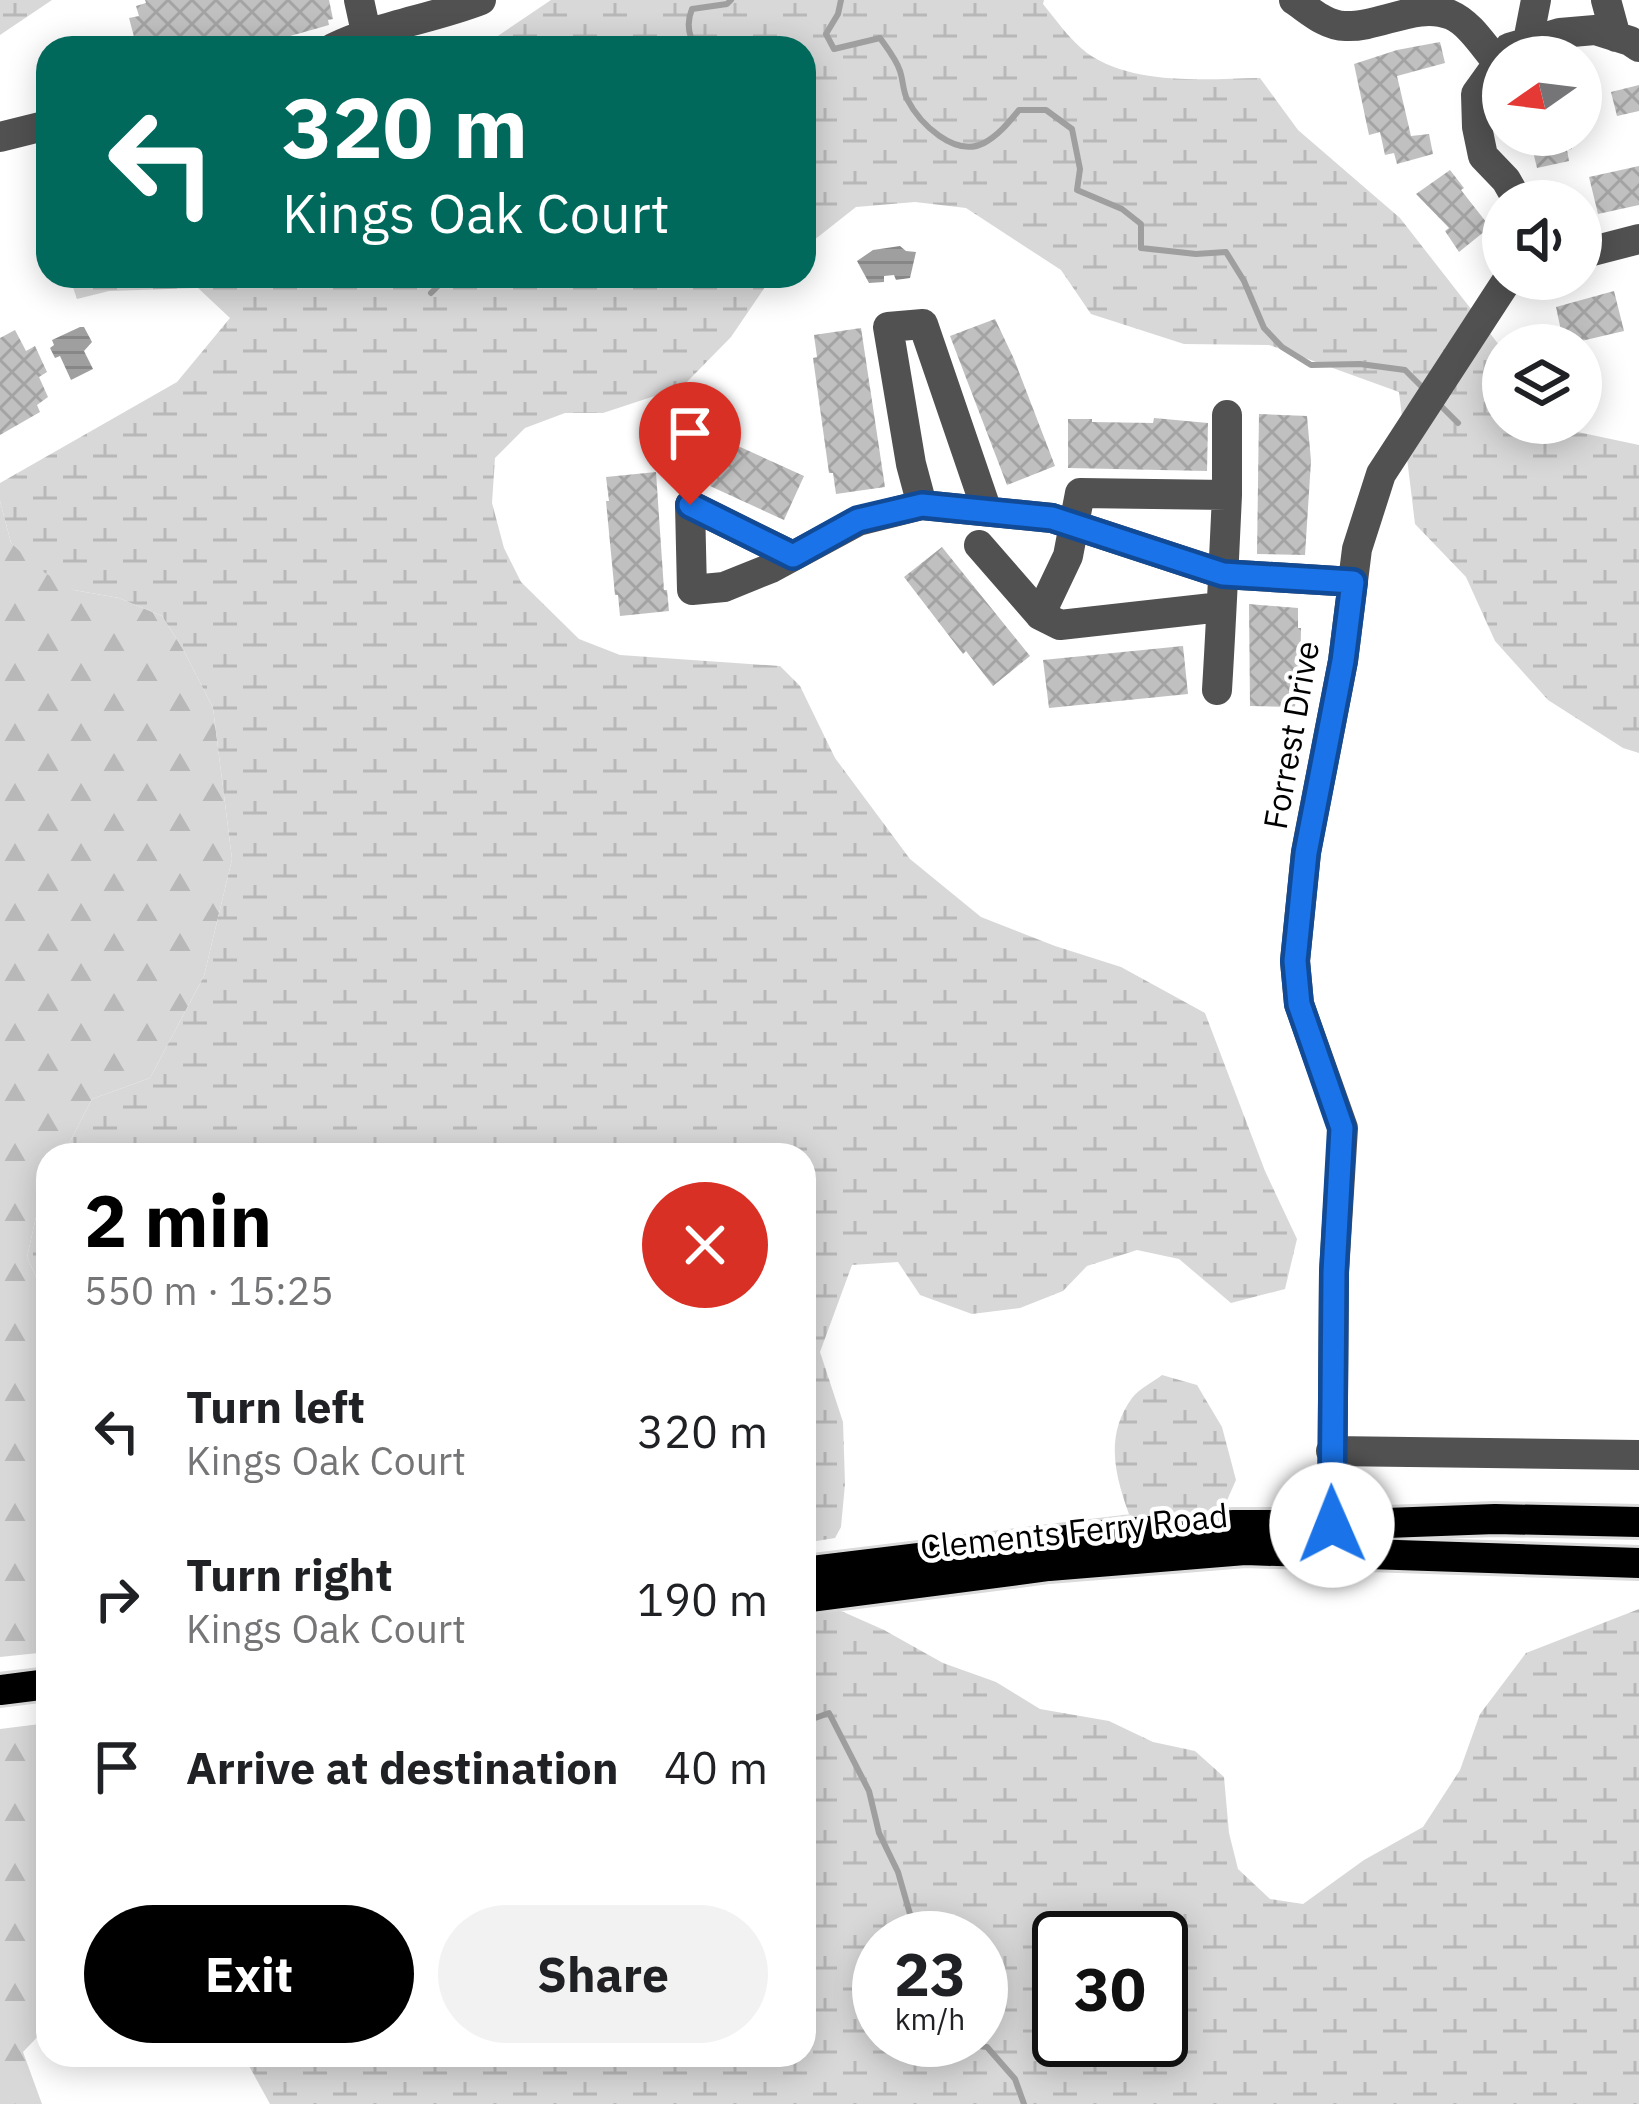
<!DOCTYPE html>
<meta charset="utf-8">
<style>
body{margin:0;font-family:"IBM Plex Sans",sans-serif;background:#f2f2f2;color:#202124;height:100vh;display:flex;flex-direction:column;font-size:45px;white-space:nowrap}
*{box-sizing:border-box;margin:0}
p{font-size:39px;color:#757577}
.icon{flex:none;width:66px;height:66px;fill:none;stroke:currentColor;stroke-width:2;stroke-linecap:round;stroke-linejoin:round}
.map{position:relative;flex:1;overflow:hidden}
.side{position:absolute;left:36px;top:1143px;width:780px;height:924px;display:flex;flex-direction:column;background:#fff;border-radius:36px;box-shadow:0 6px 30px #0003}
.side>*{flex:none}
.top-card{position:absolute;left:36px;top:36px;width:780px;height:252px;border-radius:36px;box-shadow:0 6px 30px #0003;background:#00695c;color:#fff;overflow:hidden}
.needle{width:78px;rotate:256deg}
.buttons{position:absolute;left:1482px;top:36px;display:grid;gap:24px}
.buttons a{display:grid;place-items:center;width:120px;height:120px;border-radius:50%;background:#fff;box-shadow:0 6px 30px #0003;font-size:60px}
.speed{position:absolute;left:852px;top:1911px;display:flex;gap:24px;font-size:60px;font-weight:700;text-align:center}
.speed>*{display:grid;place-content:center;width:156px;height:156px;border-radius:50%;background:#fff;box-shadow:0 6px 30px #0003;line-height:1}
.speed small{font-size:30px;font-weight:400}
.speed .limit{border:6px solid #111;border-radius:18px;background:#fff;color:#111}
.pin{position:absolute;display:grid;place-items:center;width:102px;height:102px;color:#fff;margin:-123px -51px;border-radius:50% 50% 50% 0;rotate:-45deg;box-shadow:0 0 12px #0007}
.pin .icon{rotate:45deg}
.me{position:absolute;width:132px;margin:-66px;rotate:359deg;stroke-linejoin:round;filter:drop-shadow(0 0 9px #0008)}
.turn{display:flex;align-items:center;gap:42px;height:252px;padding:0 48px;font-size:54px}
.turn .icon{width:156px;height:156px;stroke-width:2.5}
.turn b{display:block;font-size:84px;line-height:102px}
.round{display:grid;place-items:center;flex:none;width:126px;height:126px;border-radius:63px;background:#f2f2f2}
.head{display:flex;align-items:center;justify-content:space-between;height:204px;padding:0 48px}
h1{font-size:72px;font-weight:700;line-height:90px;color:#000}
.button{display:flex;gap:24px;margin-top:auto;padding:24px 48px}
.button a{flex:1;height:138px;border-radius:72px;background:#000;color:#fff;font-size:48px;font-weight:700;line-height:138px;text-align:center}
.button a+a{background:#f2f2f2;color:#202124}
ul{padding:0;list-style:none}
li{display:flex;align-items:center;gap:36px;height:168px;padding:0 48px}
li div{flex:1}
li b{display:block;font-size:45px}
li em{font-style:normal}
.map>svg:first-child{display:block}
.forest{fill:url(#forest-firs)}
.wetland{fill:url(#wetland-marsh);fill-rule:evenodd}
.water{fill:url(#water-rules)}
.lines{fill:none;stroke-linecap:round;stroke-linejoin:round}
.stream{stroke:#9f9f9f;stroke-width:6}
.building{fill:url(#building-cross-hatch)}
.major-casing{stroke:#dbdbdb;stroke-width:36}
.minor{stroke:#515151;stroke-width:30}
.major{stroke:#000;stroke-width:30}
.route-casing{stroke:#114b97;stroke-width:30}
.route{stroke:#1a73e8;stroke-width:21}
.labels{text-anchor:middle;stroke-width:9;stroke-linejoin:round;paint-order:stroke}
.street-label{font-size:33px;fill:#000;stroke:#fff}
</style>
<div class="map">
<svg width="1639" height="2104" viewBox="0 0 1639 2104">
<defs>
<pattern id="forest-firs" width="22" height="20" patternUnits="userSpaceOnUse" patternTransform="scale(3)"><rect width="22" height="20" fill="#d8d8d8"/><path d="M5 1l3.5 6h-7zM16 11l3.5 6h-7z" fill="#b8b8b8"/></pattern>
<pattern id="wetland-marsh" width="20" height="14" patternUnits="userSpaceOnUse" patternTransform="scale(3)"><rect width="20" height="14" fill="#d8d8d8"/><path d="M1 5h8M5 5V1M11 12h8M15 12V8" fill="none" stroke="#b8b8b8"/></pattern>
<pattern id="water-rules" width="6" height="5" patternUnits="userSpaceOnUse" patternTransform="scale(3)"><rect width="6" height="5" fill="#9f9f9f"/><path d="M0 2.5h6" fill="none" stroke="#878787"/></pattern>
<pattern id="building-cross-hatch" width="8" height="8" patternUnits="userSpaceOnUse" patternTransform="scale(3)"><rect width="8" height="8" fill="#c0c0c0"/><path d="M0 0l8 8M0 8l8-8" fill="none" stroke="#a3a3a3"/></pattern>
</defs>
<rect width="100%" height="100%" fill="#fff"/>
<path class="forest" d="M 0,501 L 11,543 L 74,590 L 119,598 L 162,616 L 183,649 L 213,708 L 232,859 L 204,976 L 150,1078 L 92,1099 L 63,1155 L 48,1155 L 48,1189 L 36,1217 L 27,1257 L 48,1303 L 48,1652 L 0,1657 Z
M 48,1723 L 48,2026 L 23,2052 L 42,2104 L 0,2104 L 0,1729 Z"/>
<path class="wetland" d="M 0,0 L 52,0 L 0,35 Z
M 551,0 L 1044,0 L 1043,4 C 1056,20 1070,40 1087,53 C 1134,86 1205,79 1260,78 L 1298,130 L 1400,218 L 1503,350 L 1503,423 L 1565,423 L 1573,431 L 1639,445 L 1639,753 L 1623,748 L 1548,700 L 1495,641 L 1466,577 L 1415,524 L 1399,392 L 1269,345 L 1184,344 L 1091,314 L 1061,270 L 966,208 L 915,202 L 856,207 L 804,248 L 804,48 L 476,48 L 483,46 Z
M 69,276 L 776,276 L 765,287 L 731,337 L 682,387 L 603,413 L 565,413 L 525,428 L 495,458 L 492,503 L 504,548 L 521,582 L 579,639 L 620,655 L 780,666 L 800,686 L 835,758 L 910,859 L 981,917 L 1055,946 L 1121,967 L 1205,1013 L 1265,1171 L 1297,1239 L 1285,1289 L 1231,1303 L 1179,1259 L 1137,1250 L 1087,1266 L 1063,1291 L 1020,1308 L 972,1314 L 920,1295 L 898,1262 L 852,1265 L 820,1352 L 843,1422 L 845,1484 L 841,1527 L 835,1538 L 804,1543 L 804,1155 L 63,1155 L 92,1099 L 150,1078 L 204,976 L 232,859 L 213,708 L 183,649 L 162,616 L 119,598 L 74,590 L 40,570 L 11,543 L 0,501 L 0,483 L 177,382 L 230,318 L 198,288 L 109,291 L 77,299 Z
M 48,1189 L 48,1303 L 27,1257 L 36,1217 Z
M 1162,1375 L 1197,1385 L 1222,1427 L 1236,1480 L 1220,1516 L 1133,1525 C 1117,1482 1102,1439 1132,1398 C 1139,1389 1153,1382 1162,1375 Z
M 830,1606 L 884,1630 L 943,1663 L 996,1682 L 1040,1709 L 1109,1721 L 1153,1742 L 1195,1751 L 1224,1777 L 1229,1833 L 1238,1869 L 1270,1899 L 1303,1904 L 1364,1860 L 1423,1827 L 1460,1770 L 1480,1714 L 1526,1653 L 1639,1609 L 1639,2104 L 270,2104 L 243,2055 L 804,2055 L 804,1607 ZM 879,1938 L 981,1938 L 981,2040 L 879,2040 ZM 1059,1938 L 1161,1938 L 1161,2040 L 1059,2040 Z"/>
<path class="water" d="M 900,246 L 906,251 L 916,252 L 910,278 L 896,280 L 894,275 L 884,276 L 884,282 L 869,283 L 857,261 L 873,250 Z
M 80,327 L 84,327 L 92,342 L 84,351 L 93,369 L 71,380 L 60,356 L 55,358 L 50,348 L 54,345 L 52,340 Z"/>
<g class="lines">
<path class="stream" d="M 841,0 L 838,14 L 826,34 L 834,49 L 880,38 C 887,48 896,59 900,71 C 903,80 903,91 907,99 C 920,124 955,158 984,143 C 999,135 1009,122 1019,110 L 1046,110 L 1072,129 L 1080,169 L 1077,190 L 1122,209 L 1141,224 L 1141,248 L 1196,254 L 1226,252 L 1244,281 L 1264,328 L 1282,347 L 1311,365 L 1360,364 L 1405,370 L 1426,391
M 696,48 C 688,35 686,23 692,9 L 727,4 L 731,0
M 431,293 L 448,276
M 1439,404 L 1458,423
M 804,1722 L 829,1713 L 869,1791 L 879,1833 L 898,1872 L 912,1921 L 929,1938
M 931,2040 L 987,2047 L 1015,2079 L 1024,2104"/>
</g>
<path class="building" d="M 145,0 L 329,0 L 333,19 L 328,20 L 329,25 L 251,47 L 250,43 L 234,48 L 137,48 L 129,18 L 139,16 L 136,6 L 146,3 Z
M 1440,42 L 1445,63 L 1397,76 L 1411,136 L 1429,134 L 1433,154 L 1397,164 L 1394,153 L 1385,155 L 1380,132 L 1369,135 L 1354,64 L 1397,50 Z
M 1639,85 L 1639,111 L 1617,116 L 1611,92 Z
M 1529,135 L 1569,135 L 1572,149 L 1567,150 L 1569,161 L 1537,168 Z
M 1639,166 L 1639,205 L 1598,214 L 1589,177 Z
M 1450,170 L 1464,188 L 1461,190 L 1490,227 L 1459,252 L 1445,231 L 1449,228 L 1416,194 Z
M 1614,291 L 1624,331 L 1564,345 L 1556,307 Z
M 995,319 L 1014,359 L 1055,466 L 1007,485 L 950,336 Z
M 861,328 L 885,487 L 836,494 L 833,473 L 829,473 L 813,358 L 817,357 L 814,335 Z
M 15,330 L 26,351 L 35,346 L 47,372 L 39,377 L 48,397 L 37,405 L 40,412 L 0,435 L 0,338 Z
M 1259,414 L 1307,416 L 1311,461 L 1305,555 L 1257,554 Z
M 1154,418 L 1208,423 L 1207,471 L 1068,468 L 1068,419 L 1092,419 L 1092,422 L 1153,423 Z
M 729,442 L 804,476 L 784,520 L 710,486 Z
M 656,472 L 664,590 L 667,590 L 669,611 L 620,616 L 618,595 L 615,595 L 606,501 L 609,501 L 606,477 Z
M 942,547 L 1030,656 L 993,686 L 966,651 L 963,654 L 904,577 Z
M 1249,604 L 1298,608 L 1298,628 L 1301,628 L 1300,683 L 1297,684 L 1295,707 L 1250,706 Z
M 1183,646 L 1188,694 L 1049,708 L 1043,660 Z"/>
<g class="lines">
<defs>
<path id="major" d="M 804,1572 L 1123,1533 L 1234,1525 L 1332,1525 L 1495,1519 L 1639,1522
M 804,1598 L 1049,1566 L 1245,1550 L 1639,1563
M 0,1690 L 48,1684"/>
</defs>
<use href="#major" class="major-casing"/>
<path class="minor" d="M 359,0 L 366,32
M 1294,0 C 1309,10 1326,26 1345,26 C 1379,28 1417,1 1451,15 C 1470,23 1485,48 1498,63
M 1606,0 L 1616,37
M 1528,41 L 1536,0
M 333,48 C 381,25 432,19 481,0
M 0,137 L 48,125
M 1518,201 L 1506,180 L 1483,156 L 1477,127 L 1476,94 L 1509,48 L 1560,33 L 1595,30 L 1630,41 L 1639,47
M 1581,254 L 1639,239
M 1227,495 L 1227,415
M 922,505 L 911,464 L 888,327 L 923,324 L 987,511
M 979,545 L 1040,615
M 793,556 L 690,505 L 692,590 L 724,587 L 771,568 L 858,521 L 922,505 L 1052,518 L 1223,574 L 1353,582
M 1217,690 C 1221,625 1224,560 1227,495 L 1080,493 L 1068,556 L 1040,615 L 1060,625 L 1221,607
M 1331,1451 L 1639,1455
M 1332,1525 L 1334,1272 L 1343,1128 L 1299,1004 L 1295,961 L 1306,852 L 1343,661 L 1357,549 L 1381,474 L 1508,279"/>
<use href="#major" class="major"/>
</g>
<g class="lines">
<defs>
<path id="route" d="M 690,505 L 793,556 L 858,520 L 922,505 L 1052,518 L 1223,574 L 1353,582 L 1343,661 L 1306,853 L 1295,961 L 1299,1004 L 1342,1128 L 1334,1272 L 1332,1525"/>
</defs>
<use href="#route" class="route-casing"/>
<use href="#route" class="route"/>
</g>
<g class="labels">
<g class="street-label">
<text transform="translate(1291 735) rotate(-80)" y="12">Forrest Drive</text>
<text transform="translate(1074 1531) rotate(-6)" y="12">Clements Ferry Road</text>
</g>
</g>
</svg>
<div class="buttons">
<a><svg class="needle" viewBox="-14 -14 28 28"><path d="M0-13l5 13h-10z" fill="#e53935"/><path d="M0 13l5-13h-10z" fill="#757577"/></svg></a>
<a><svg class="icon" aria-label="sound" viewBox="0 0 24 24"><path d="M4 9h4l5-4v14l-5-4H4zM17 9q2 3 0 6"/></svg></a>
<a><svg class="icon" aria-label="layers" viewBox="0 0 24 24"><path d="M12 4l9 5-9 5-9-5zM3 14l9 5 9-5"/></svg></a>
</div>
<div class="speed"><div>23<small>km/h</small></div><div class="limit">30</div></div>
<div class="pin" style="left:690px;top:505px;background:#d93025"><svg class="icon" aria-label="arrive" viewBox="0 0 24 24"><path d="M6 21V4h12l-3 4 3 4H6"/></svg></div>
<svg class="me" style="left:1332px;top:1525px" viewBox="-20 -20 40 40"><circle r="19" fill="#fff"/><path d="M0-13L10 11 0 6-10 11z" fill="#1a73e8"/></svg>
<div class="top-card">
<div class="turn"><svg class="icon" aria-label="left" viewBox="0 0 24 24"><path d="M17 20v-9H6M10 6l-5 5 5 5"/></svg><div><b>320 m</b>Kings Oak Court</div></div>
</div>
<section class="side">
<div class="head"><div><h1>2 min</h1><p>550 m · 15:25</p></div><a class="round" style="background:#d93025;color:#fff"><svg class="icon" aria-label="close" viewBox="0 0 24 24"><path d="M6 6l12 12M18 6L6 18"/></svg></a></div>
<ul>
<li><svg class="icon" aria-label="left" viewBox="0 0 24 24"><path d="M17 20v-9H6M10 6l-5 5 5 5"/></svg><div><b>Turn left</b><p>Kings Oak Court</p></div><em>320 m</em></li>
<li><svg class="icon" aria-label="right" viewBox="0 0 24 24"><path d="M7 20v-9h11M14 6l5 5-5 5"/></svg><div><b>Turn right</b><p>Kings Oak Court</p></div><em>190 m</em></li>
<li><svg class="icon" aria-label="arrive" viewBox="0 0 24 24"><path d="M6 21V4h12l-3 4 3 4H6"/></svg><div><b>Arrive at destination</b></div><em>40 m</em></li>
</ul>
<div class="button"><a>Exit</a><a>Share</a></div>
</section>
</div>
